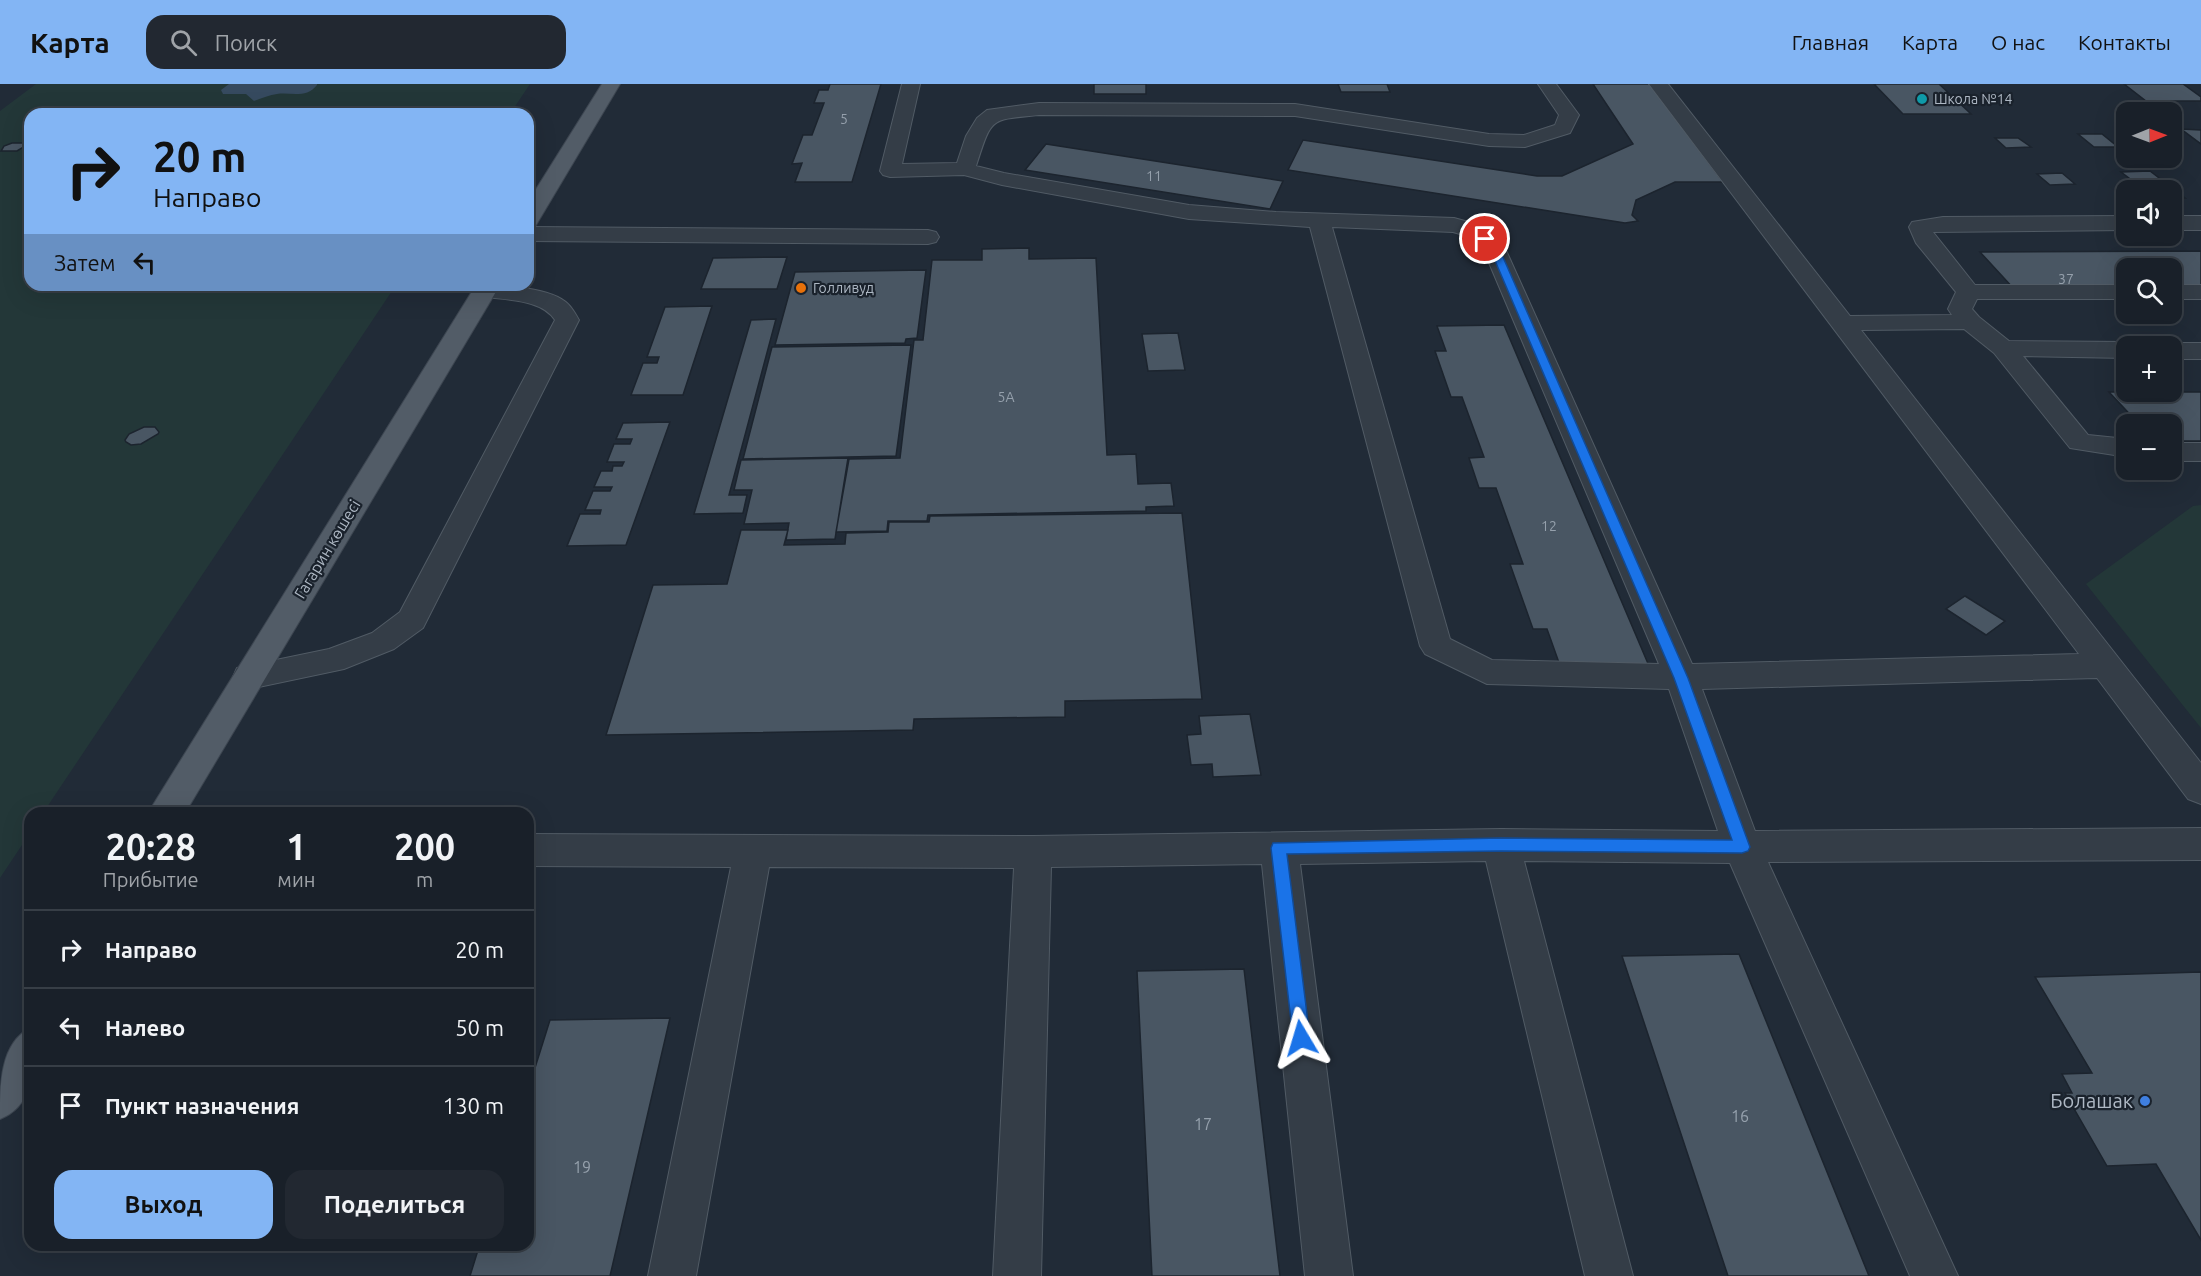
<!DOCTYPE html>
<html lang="ru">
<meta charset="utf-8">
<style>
body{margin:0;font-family:Ubuntu,sans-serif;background:#222831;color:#f1f3f6;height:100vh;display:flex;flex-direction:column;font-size:22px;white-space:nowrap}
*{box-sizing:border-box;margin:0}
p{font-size:20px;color:#9fa3a8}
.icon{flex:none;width:33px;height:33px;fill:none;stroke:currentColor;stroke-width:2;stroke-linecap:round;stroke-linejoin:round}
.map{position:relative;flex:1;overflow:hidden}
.sheet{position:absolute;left:24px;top:723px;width:510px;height:444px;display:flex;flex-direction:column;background:#192029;border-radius:18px;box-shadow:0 6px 24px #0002,0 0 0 2px #373e46}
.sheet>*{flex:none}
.guide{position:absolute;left:24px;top:24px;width:510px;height:183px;border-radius:18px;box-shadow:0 6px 24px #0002,0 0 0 2px #373e46;background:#83b5f4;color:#111;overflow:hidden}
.needle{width:39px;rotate:89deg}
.buttons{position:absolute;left:2116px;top:18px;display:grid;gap:12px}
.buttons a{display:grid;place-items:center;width:66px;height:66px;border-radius:12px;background:#192029;box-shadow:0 6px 24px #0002,0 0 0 2px #373e46;font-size:30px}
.pin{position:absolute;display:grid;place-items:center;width:51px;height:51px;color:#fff;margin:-26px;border:3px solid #fff;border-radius:50%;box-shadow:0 2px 6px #0007}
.me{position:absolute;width:66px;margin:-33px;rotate:353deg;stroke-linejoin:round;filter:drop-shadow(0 0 4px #0008)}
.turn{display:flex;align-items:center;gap:21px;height:126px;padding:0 30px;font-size:27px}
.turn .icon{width:78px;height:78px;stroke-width:2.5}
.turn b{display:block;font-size:42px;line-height:51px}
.then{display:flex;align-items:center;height:57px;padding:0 30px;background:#0003;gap:12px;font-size:22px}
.eta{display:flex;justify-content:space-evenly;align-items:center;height:102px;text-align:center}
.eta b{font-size:36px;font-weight:600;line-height:42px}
.primary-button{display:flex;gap:12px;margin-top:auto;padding:12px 30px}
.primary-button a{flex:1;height:69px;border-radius:18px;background:#83b5f4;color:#111;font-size:24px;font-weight:600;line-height:69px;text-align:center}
.primary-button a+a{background:#222831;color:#f1f3f6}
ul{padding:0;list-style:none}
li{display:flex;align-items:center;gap:18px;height:78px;padding:0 30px;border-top:2px solid #373e46}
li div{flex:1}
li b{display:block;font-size:22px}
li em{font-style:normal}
header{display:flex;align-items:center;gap:36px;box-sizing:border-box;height:84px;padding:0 30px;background:#83b5f4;color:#111}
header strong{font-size:28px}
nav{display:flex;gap:33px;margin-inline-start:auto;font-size:21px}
.search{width:420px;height:54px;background:#222831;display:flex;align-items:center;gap:15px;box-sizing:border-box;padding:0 21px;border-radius:18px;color:#9fa3a8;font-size:22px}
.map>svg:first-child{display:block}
.green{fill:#233738}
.water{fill:#364a5f}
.building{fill:#495663;stroke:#1c242e;stroke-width:1.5}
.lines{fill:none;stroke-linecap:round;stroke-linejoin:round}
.minor-casing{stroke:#515b65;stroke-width:2}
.major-casing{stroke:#3d4651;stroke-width:2}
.minor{fill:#343d47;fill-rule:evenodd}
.major{fill:#525c67;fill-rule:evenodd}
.route{fill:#1a73e8;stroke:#114b97;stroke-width:1.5}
.culture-dot{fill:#0f9aa8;stroke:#1a222c;stroke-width:2}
.food-dot{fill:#e8710a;stroke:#1a222c;stroke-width:2}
.shop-dot{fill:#3f7fe0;stroke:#1a222c;stroke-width:2}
.labels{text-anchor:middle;stroke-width:4.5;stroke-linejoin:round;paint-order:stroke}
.far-poi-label{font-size:14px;fill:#aeb8c4;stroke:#1a222c;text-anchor:start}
.number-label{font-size:14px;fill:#95a0ac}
.street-label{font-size:16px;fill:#aeb8c4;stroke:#1a222c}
.near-number-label{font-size:16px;fill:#95a0ac}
.near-poi-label{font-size:20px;fill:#aeb8c4;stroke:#1a222c;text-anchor:end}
</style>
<header>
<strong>Карта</strong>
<div class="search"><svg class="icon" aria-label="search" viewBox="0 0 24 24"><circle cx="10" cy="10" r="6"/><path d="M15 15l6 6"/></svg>Поиск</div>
<nav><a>Главная</a><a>Карта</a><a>О нас</a><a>Контакты</a></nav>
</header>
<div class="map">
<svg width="2201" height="1192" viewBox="0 0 2201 1192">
<rect width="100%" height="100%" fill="#212b37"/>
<path class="green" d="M 36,0 L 530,0 L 510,30 L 30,30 L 30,201 L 396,201 L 43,729 L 30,729 L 30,749 L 0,794 L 0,27 Z
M 2201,421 L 2201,644 L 2086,500 L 2193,422 Z"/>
<path class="water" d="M 229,0 L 317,0 L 317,1 C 306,15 291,8 277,10 C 270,11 262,14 254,17 L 246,10 L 223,10 L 221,6 Z"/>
<path class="building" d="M 830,0 L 881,0 L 852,98 L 795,98 L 802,79 L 792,80 L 803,51 L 812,51 L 824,19 L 814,19 L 819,6 L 828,6 Z
M 1094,0 L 1146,0 L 1146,10 L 1094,10 Z
M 1338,0 L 1387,0 L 1390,8 L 1341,8 Z
M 1593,0 L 1650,0 L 1723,98 L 1675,98 L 1636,116 L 1632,131 L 1638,137 L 1625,139 L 1288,86 L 1303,56 L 1537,92 L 1562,92 L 1633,60 Z
M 1874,0 L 1939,0 L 1971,30 L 1903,30 Z
M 2124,0 L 2183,0 L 2201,13 L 2201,17 L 2146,17 Z
M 2181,45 L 2201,46 L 2201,60 Z
M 2078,50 L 2102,50 L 2118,63 L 2094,63 Z
M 1995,54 L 2018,54 L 2031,63 L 2006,64 Z
M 12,59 L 24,59 L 27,61 L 17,67 L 1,67 L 4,62 Z
M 1046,60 L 1283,97 L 1270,125 L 1025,86 Z
M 2150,87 L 2185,114 L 2172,114 L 2172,106 L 2145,106 L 2121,88 Z
M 2062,89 L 2075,100 L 2050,101 L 2037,90 Z
M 1029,164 L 1029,175 L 1096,174 L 1107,371 L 1136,370 L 1138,400 L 1171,399 L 1174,422 L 1146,423 L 1146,427 L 928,431 L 927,437 L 888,437 L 887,447 L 836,448 L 849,375 L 900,374 L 914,256 L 923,256 L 932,176 L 982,176 L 982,165 Z
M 2201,167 L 2201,205 L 2172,205 L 2172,184 L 2127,184 L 2127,205 L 2015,206 L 1980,168 Z
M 787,173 L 777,205 L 701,205 L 713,174 Z
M 926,186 L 917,254 L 906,255 L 905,259 L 775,261 L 795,188 Z
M 712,222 L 683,311 L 631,311 L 643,279 L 657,279 L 659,273 L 647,273 L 665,223 Z
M 776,235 L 729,411 L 747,411 L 743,429 L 694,430 L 751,236 Z
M 1504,241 L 1652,589 L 1563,590 L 1547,545 L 1533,545 L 1510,480 L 1523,480 L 1496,404 L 1479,404 L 1469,374 L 1484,373 L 1462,313 L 1451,313 L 1435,267 L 1446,267 L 1437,242 Z
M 1178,249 L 1185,286 L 1148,287 L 1142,250 Z
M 911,261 L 896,372 L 743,375 L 772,263 Z
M 2109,308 L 2201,308 L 2201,357 L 2172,357 L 2172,340 L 2139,340 Z
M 670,338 L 626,461 L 567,462 L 580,430 L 600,430 L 601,426 L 585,426 L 593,407 L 610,407 L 612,403 L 594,403 L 601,387 L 612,387 L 613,382 L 622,382 L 624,378 L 607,378 L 614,360 L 630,360 L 632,355 L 616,355 L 623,339 Z
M 144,343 L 155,343 L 159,348 L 158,350 L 141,360 L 131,361 L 126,358 L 125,356 L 129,350 Z
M 848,374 L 835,455 L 786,456 L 789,439 L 744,440 L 752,406 L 734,406 L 741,376 Z
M 1182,429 L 1202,615 L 1065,617 L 1065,633 L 914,635 L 913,646 L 606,651 L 653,501 L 727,500 L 741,446 L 788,446 L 784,461 L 845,460 L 846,449 L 888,448 L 889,438 L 929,438 L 930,432 Z
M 1965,512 L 2005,537 L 1986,551 L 1946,525 Z
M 1250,630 L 1261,691 L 1213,693 L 1212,680 L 1191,681 L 1187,651 L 1201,650 L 1199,632 Z
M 1739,870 L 1869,1192 L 1728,1192 L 1622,872 Z
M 1244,885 L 1280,1192 L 1152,1192 L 1137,887 Z
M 2201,888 L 2201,1156 L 2156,1080 L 2107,1082 L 2065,1009 L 2072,1009 L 2062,990 L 2092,989 L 2035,893 Z
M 670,934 L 610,1192 L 470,1192 L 478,1166 L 460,1167 L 461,1161 L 528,1161 L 528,1006 L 550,936 Z"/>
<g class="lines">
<defs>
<path id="minor" d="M 902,0 L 920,0 L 902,80 L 957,79 L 966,52 L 977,34 L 987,26 L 1039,19 L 1295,20 L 1489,50 L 1524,51 L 1555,41 L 1559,31 L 1538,0 L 1556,0 L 1579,31 L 1570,49 L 1525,63 L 1489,62 L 1295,32 L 1039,31 C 989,36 992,33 976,82 L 1004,89 L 1189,121 L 1276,128 L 1454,134 L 1483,142 L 1505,164 L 1692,580 L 2079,570 L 1649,0 L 1668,0 L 1850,232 L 1952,231 L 1948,225 L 1956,208 L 1916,159 L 1909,143 L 1912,138 L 1943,133 L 2127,132 L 2127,146 L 1933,148 L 1975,201 L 2127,201 L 2127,215 L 1977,215 L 1972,225 L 1979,233 L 2009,257 L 2127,258 L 2136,261 L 2137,262 L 2127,262 L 2127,274 L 2023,272 L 2088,351 L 2127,355 L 2127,373 L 2070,364 L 1994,269 L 1964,245 L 1861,246 L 2201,679 L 2201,720 L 2188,715 L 2097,594 L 1702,605 L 1755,747 L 2201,744 L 2201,776 L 1768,778 L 1958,1192 L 1910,1192 L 1730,779 L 1524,777 L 1633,1192 L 1585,1192 L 1486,777 L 1300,780 L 1353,1192 L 1305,1192 L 1262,780 L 1051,783 L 1041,1192 L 993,1192 L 1014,784 L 769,783 L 696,1192 L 648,1192 L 731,783 L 528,782 L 528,750 L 1033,752 L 1501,745 L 1718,747 L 1669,605 L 1487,600 L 1425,570 L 1420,562 L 1310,143 L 1189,135 L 1002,101 L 964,91 L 890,93 L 883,91 L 880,87 ZM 1332,143 L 1453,148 L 1467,152 L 1484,167 L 1659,580 L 1492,576 L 1450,555 Z
M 2172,132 L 2201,132 L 2201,146 L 2172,146 Z
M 528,143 L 928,146 L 936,148 L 939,153 L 936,158 L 928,160 L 528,157 Z
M 477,201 C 500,201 552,203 568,220 C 573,225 576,231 579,236 L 423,544 L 394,565 L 344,585 L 249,605 L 237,602 L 233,593 L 237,584 L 329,565 L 372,549 L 400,528 L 555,236 C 540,213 501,217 477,211 L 473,206 Z
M 2172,201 L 2201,201 L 2201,215 L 2172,215 Z
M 2172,259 L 2201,259 L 2201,275 L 2172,275 L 2172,262 L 2163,262 Z
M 2172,359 L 2201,359 L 2201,377 L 2172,377 Z"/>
<path id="major" d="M 602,0 L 620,0 L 539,136 L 536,141 L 528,143 L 528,118 Z
M 476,201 L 500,201 L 185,729 L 148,729 Z
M 30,944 C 30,979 39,1019 0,1035 C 0,1000 0,960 30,944 Z"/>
</defs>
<use href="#minor" class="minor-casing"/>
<use href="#major" class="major-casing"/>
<use href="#minor" class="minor"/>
<use href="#major" class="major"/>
</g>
<path class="route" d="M 1482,153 L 1488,153 L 1499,164 L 1688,594 L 1750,763 L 1748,767 L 1742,769 L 1501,767 L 1287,770 L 1310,954 L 1307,960 L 1301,962 L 1295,960 L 1293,954 L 1271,764 L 1273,759 L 1501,754 L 1732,756 L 1674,594 L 1490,165 L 1482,157 Z"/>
<circle class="culture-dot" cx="1922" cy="15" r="6"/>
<circle class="food-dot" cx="801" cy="204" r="6"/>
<circle class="shop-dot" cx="2145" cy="1017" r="6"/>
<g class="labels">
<g class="far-poi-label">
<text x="1934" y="20">Школа №14</text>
<text x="813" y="209">Голливуд</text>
</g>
<g class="number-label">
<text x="844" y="40">5</text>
<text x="1154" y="97">11</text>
<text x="2066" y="200">37</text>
<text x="1006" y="318">5А</text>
<text x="1549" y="447">12</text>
</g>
<g class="street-label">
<text transform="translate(327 465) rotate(-59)" y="6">Гагарин көшесі</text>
</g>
<g class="near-number-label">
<text x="1740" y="1038">16</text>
<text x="1203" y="1046">17</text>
<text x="582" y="1089">19</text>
</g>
<g class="near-poi-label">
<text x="2133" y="1024">Болашак</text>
</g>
</g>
</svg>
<div class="buttons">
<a><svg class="needle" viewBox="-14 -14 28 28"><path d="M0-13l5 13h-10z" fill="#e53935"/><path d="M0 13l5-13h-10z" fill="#9fa3a8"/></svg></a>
<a><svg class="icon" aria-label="sound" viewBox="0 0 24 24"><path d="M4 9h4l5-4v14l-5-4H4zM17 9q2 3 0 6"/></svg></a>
<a><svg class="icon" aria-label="search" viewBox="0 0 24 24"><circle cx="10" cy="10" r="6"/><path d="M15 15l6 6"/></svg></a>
<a>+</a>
<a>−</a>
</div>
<div class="pin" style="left:1485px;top:155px;background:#d93025"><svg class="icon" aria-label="arrive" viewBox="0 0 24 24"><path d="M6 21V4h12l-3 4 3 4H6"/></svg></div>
<svg class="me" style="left:1301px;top:954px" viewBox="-20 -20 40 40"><path d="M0-17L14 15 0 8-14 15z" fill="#1a73e8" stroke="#fff" stroke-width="4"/></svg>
<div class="guide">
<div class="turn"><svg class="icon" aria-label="right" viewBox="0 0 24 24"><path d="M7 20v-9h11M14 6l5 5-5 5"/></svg><div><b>20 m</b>Направо</div></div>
<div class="then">Затем<svg class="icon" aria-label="left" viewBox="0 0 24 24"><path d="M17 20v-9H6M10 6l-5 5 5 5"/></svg></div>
</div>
<section class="sheet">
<div class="eta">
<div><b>20:28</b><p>Прибытие</p></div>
<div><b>1</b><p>мин</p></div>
<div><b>200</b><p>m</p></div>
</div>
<ul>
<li><svg class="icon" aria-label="right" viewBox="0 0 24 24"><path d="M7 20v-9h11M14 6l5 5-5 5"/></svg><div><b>Направо</b></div><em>20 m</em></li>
<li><svg class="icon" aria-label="left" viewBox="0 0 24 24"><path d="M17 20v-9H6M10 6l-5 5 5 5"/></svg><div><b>Налево</b></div><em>50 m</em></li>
<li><svg class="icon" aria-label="arrive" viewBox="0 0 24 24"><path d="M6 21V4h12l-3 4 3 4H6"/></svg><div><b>Пункт назначения</b></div><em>130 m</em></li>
</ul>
<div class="primary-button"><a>Выход</a><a>Поделиться</a></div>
</section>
</div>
